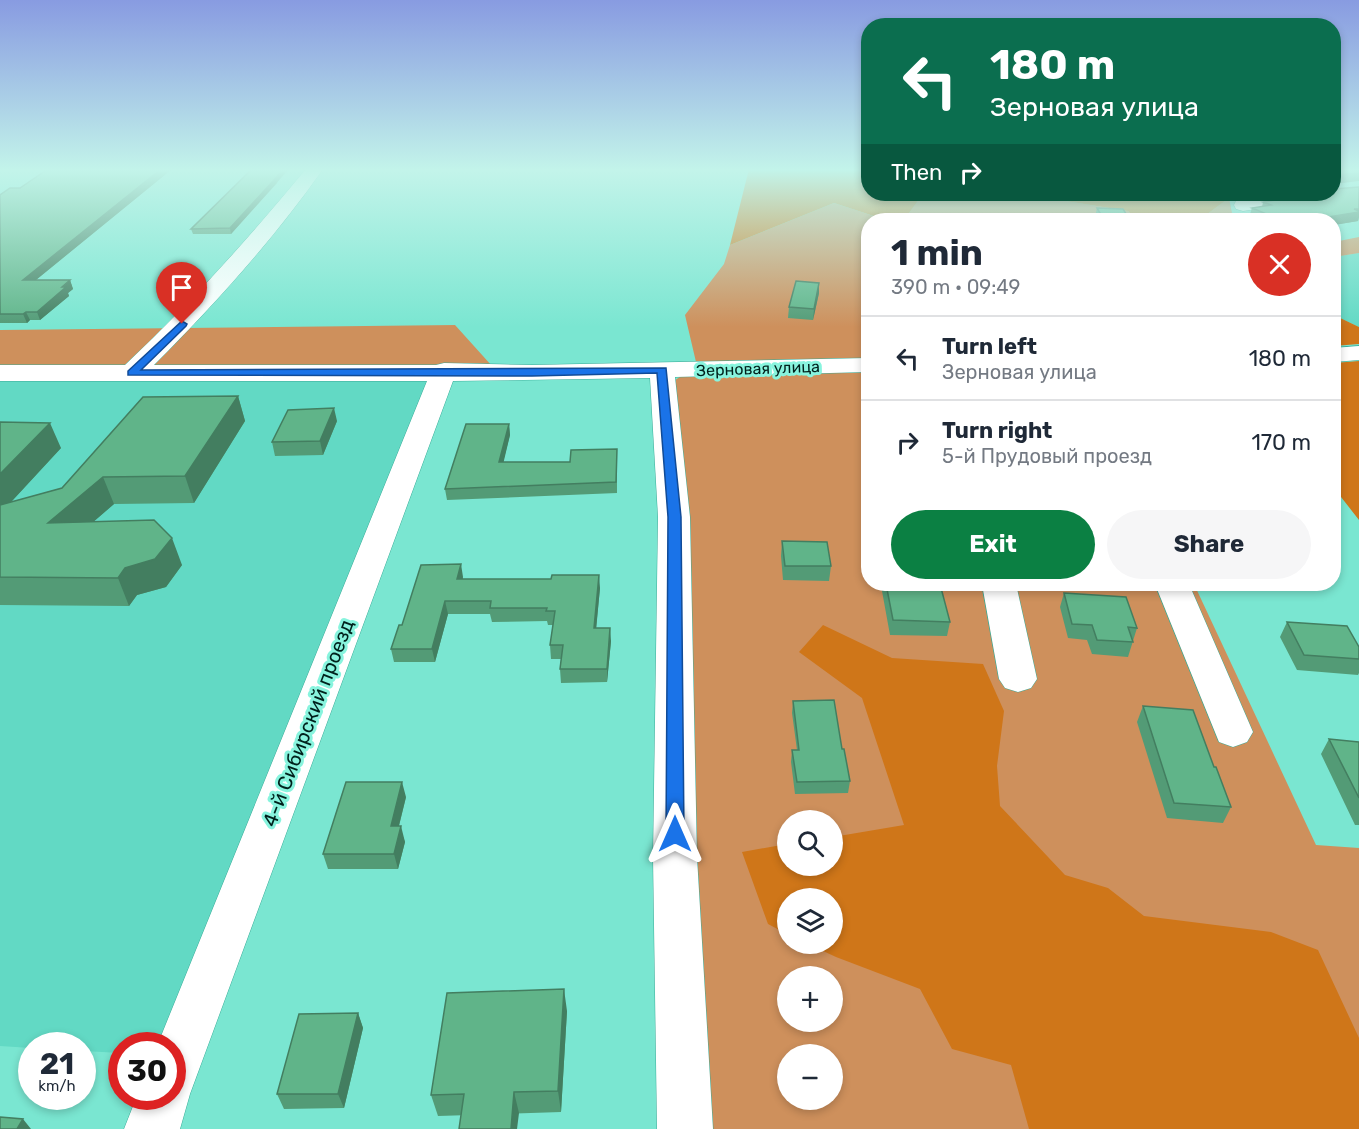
<!DOCTYPE html>
<meta charset="utf-8">
<style>
body{margin:0;font-family:Rubik,sans-serif;background:#f6f6f7;color:#1f2937;height:100vh;display:flex;flex-direction:column;font-size:22px;white-space:nowrap}
*{box-sizing:border-box;margin:0}
p{font-size:20px;color:#747a83}
.icon{flex:none;width:33px;height:33px;fill:none;stroke:currentColor;stroke-width:2;stroke-linecap:round;stroke-linejoin:round}
.map{position:relative;flex:1;overflow:hidden}
.sheet{position:absolute;left:861px;top:213px;width:480px;height:378px;display:flex;flex-direction:column;background:#fff;border-radius:24px;box-shadow:0 3px 9px #0003}
.sheet>*{flex:none}
.top-card{position:absolute;left:861px;top:18px;width:480px;height:183px;border-radius:24px;box-shadow:0 3px 9px #0003;background:#0b6e4f;color:#fff;overflow:hidden}
.fabs{position:absolute;left:777px;top:810px;display:grid;gap:12px}
.fabs a{display:grid;place-items:center;width:66px;height:66px;border-radius:50%;background:#fff;box-shadow:0 3px 9px #0003;font-size:30px}
.speed{position:absolute;left:18px;top:1032px;display:flex;gap:12px;font-size:30px;font-weight:700;text-align:center}
.speed>*{display:grid;place-content:center;width:78px;height:78px;border-radius:50%;background:#fff;box-shadow:0 3px 9px #0003;line-height:1}
.speed small{font-size:15px;font-weight:400}
.speed .limit{border:9px solid #d22;background:#fff;color:#111}
.pin{position:absolute;display:grid;place-items:center;width:51px;height:51px;color:#fff;margin:-62px -26px;border-radius:50% 50% 50% 0;rotate:-45deg;box-shadow:0 0 6px #0007}
.pin .icon{rotate:45deg}
.me{position:absolute;width:66px;margin:-33px;rotate:0deg;stroke-linejoin:round;filter:drop-shadow(0 0 4px #0008)}
.turn{display:flex;align-items:center;gap:21px;height:126px;padding:0 30px;font-size:27px}
.turn .icon{width:78px;height:78px;stroke-width:2.5}
.turn b{display:block;font-size:42px;line-height:51px}
.then{display:flex;align-items:center;height:57px;padding:0 30px;background:#0003;gap:12px;font-size:22px}
.round{display:grid;place-items:center;flex:none;width:63px;height:63px;border-radius:32px;background:#f6f6f7}
.head{display:flex;align-items:center;justify-content:space-between;height:102px;padding:0 30px}
h1{font-size:36px;font-weight:700;line-height:45px}
.primary-button{display:flex;gap:12px;margin-top:auto;padding:12px 30px}
.primary-button a{flex:1;height:69px;border-radius:36px;background:#0b8043;color:#fff;font-size:24px;font-weight:700;line-height:69px;text-align:center}
.primary-button a+a{background:#f6f6f7;color:#1f2937}
ul{padding:0;list-style:none}
li{display:flex;align-items:center;gap:18px;height:84px;padding:0 30px;border-top:2px solid #e0e1e3}
li div{flex:1}
li b{display:block;font-size:22px}
li em{font-style:normal}
.map>svg:first-child{display:block}
.built{fill:#62d9c4}
.green{fill:#ce905c;fill-rule:evenodd}
.forest{fill:#cf7619}
.lines{fill:none;stroke-linecap:round;stroke-linejoin:round}
.minor-casing{stroke:#3aac98;stroke-width:1}
.minor{fill:#fff;fill-rule:evenodd}
.wall{fill:#539b76}
.shaded-wall{fill:#437e60}
.building{fill:#60b489;stroke:#437e60;stroke-width:1.5}
.route{fill:#1a73e8;stroke:#114b97;stroke-width:1.5}
.labels{text-anchor:middle;stroke-width:6;stroke-linejoin:round;paint-order:stroke}
.far-street-label{font-size:16px;fill:#00211c;stroke:#88f4de}
.street-label{font-size:20px;fill:#00211c;stroke:#88f4de}
</style>
<div class="map">
<svg width="1359" height="1129" viewBox="0 0 1359 1129">
<rect width="100%" height="100%" fill="#7ae6d1"/>
<path class="built" d="M 1359,253 L 1359,327 L 1334,315 L 1334,257 Z
M 0,377 L 431,379 L 169,1045 L 122,1046 L 121,1053 L 83,1051 L 82,1046 L 32,1046 L 31,1048 L 0,1046 Z"/>
<path class="green" d="M 923,194 L 1022,194 L 1128,211 L 1137,220 L 904,220 Z
M 1229,198 L 1232,213 L 1248,220 L 1176,220 L 1171,218 L 1206,215 Z
M 834,203 L 886,220 L 868,220 L 868,358 L 696,362 L 685,315 L 724,264 L 730,245 Z
M 1359,237 L 1359,253 L 1334,257 L 1334,242 Z
M 455,325 L 492,366 L 0,366 L 0,330 Z
M 868,371 L 868,584 L 1194,584 L 1316,845 L 1359,848 L 1359,1129 L 658,1129 L 653,853 L 663,516 L 674,381 L 681,376 ZM 788,820 L 832,820 L 832,866 L 788,866 ZM 788,898 L 832,898 L 832,944 L 788,944 ZM 788,976 L 832,976 L 832,1022 L 788,1022 ZM 788,1054 L 832,1054 L 832,1100 L 788,1100 Z"/>
<path class="forest" d="M 749,169 L 868,169 L 868,194 L 923,194 L 904,220 L 886,220 L 834,203 L 730,245 Z
M 1022,194 L 1219,194 L 1229,198 L 1206,215 L 1172,218 L 1176,220 L 1137,220 L 1128,211 Z
M 1334,315 L 1359,327 L 1359,344 L 1334,346 Z
M 1359,361 L 1359,520 L 1334,488 L 1334,363 Z
M 823,625 L 892,658 L 983,664 L 1004,711 L 997,766 L 1000,806 L 1065,875 L 1108,888 L 1144,916 L 1271,932 L 1318,950 L 1359,1038 L 1359,1129 L 1029,1129 L 1011,1065 L 952,1049 L 920,989 L 836,957 L 808,944 L 832,944 L 832,898 L 788,898 L 787,934 L 768,924 L 742,852 L 787,844 L 788,866 L 832,866 L 833,837 L 904,825 L 862,698 L 799,652 Z"/>
<g class="lines">
<defs>
<path id="minor" d="M 306,169 L 323,169 C 274,239 214,305 154,365 L 436,365 L 444,363 L 532,365 L 868,358 L 868,372 L 675,377 L 690,517 L 697,857 L 713,1129 L 657,1129 L 653,857 L 658,517 L 650,378 L 453,381 L 190,1094 L 180,1129 L 124,1129 L 137,1096 L 172,1096 L 172,1046 L 157,1046 L 427,381 L 0,381 L 0,365 L 125,365 C 190,304 249,238 306,169 Z
M 1284,194 L 1328,194 L 1325,198 L 1319,199 L 1243,211 L 1236,209 L 1234,205 L 1236,201 L 1243,199 Z
M 1359,346 L 1359,360 L 1334,362 L 1334,348 Z
M 982,584 L 1016,584 L 1037,679 L 1031,688 L 1018,692 L 1005,688 L 999,679 Z
M 1155,584 L 1189,584 L 1253,732 L 1247,742 L 1233,747 L 1219,742 Z"/>
</defs>
<use href="#minor" class="minor-casing"/>
<use href="#minor" class="minor"/>
</g>
<path class="wall" d="M 48,169 L 172,169 L 36,280 L 70,280 L 73,289 L 68,293 L 69,296 L 40,320 L 30,320 L 27,323 L 0,323 L 0,195 L 20,188 Z
M 278,182 L 231,234 L 193,234 L 191,229 Z
M 1359,187 L 1359,217 L 1358,221 L 1334,225 L 1334,220 L 1258,220 L 1249,217 L 1252,208 L 1262,207 L 1263,202 Z
M 1220,194 L 1273,194 L 1234,200 Z
M 1097,208 L 1130,220 L 1097,220 L 1095,217 Z
M 819,283 L 819,293 L 813,320 L 788,318 L 789,307 Z
M 238,396 L 245,421 L 194,503 L 114,504 L 94,521 L 182,565 L 166,587 L 137,595 L 129,606 L 0,605 L 0,422 L 61,448 L 11,502 L 62,488 Z
M 337,421 L 323,455 L 275,456 L 272,442 Z
M 509,424 L 510,435 L 503,462 L 570,462 L 617,449 L 617,493 L 447,500 L 445,489 Z
M 782,541 L 831,566 L 829,581 L 783,580 L 781,556 Z
M 463,577 L 463,579 L 600,588 L 596,628 L 611,641 L 607,682 L 561,683 L 560,669 L 561,659 L 551,659 L 550,645 L 553,625 L 548,625 L 547,621 L 492,622 L 490,614 L 448,614 L 435,662 L 394,662 L 391,649 L 402,625 Z
M 883,584 L 940,584 L 950,622 L 947,636 L 890,635 L 882,591 Z
M 1033,584 L 1064,584 L 1063,586 L 1034,584 Z
M 1064,593 L 1137,628 L 1128,657 L 1092,654 L 1087,640 L 1068,638 L 1060,607 Z
M 1287,622 L 1359,647 L 1359,673 L 1358,675 L 1297,670 L 1280,637 Z
M 793,701 L 842,749 L 850,781 L 848,793 L 795,794 L 791,762 L 792,750 L 797,750 L 792,713 Z
M 1143,706 L 1214,767 L 1231,807 L 1223,823 L 1167,818 L 1137,722 Z
M 1329,739 L 1359,742 L 1359,825 L 1355,825 L 1321,754 Z
M 406,797 L 399,826 L 405,842 L 398,869 L 328,869 L 323,854 Z
M 567,1011 L 561,1112 L 438,1116 L 431,1095 Z
M 358,1013 L 363,1028 L 344,1108 L 284,1109 L 277,1094 Z"/>
<path class="shaded-wall" d="M 161,169 L 172,169 L 26,288 L 23,280 Z
M 284,169 L 289,169 L 231,234 L 230,228 Z
M 1359,173 L 1359,181 L 1334,184 L 1337,175 Z
M 1236,194 L 1273,194 L 1234,200 Z
M 1354,209 L 1359,209 L 1359,217 L 1358,221 L 1334,225 L 1334,220 L 1310,220 Z
M 70,280 L 73,289 L 68,293 L 69,296 L 40,320 L 37,312 Z
M 819,283 L 819,293 L 813,320 L 814,309 Z
M 26,312 L 30,320 L 27,323 L 23,314 Z
M 238,396 L 245,421 L 194,503 L 185,476 Z
M 334,408 L 337,421 L 323,455 L 320,441 Z
M 50,423 L 61,448 L 0,514 L 0,474 Z
M 509,424 L 510,435 L 501,473 L 499,462 Z
M 103,477 L 114,504 L 61,550 L 48,523 Z
M 172,538 L 182,565 L 166,587 L 137,595 L 129,606 L 118,578 L 125,568 Z
M 461,564 L 463,577 L 459,592 L 457,579 Z
M 599,575 L 600,588 L 595,641 L 594,628 Z
M 445,601 L 448,614 L 435,662 L 432,649 Z
M 610,628 L 611,641 L 607,682 L 607,669 Z
M 402,782 L 406,797 L 395,841 L 391,826 Z
M 401,826 L 405,842 L 398,869 L 394,854 Z
M 564,989 L 567,1011 L 561,1112 L 558,1091 Z
M 358,1013 L 363,1028 L 344,1108 L 338,1094 Z
M 514,1092 L 519,1113 L 517,1129 L 511,1129 Z
M 23,1119 L 31,1129 L 17,1129 Z"/>
<path class="building" d="M 48,169 L 161,169 L 23,280 L 70,280 L 62,287 L 66,287 L 37,312 L 26,312 L 23,314 L 0,314 L 0,195 L 10,188 L 20,188 Z
M 252,169 L 284,169 L 230,228 L 191,229 Z
M 1334,169 L 1359,169 L 1359,173 L 1337,175 L 1335,183 L 1334,183 Z
M 1359,187 L 1359,209 L 1354,209 L 1359,211 L 1359,212 L 1310,220 L 1281,220 L 1252,208 L 1271,205 L 1263,202 L 1317,194 L 1334,194 L 1334,189 Z
M 1097,208 L 1123,209 L 1130,220 L 1104,220 Z
M 796,281 L 819,283 L 814,309 L 789,307 Z
M 238,396 L 185,476 L 103,477 L 48,523 L 154,520 L 172,538 L 155,559 L 125,568 L 118,578 L 0,577 L 0,505 L 62,488 L 143,397 Z
M 334,408 L 320,441 L 272,442 L 288,410 Z
M 0,422 L 50,423 L 0,474 Z
M 466,424 L 509,424 L 499,462 L 570,462 L 571,450 L 617,449 L 616,482 L 445,489 Z
M 782,541 L 827,542 L 831,566 L 785,566 Z
M 461,564 L 457,579 L 551,579 L 552,575 L 599,575 L 594,628 L 610,628 L 607,669 L 560,669 L 563,645 L 550,645 L 555,611 L 546,611 L 547,608 L 490,608 L 491,601 L 445,601 L 432,649 L 391,649 L 399,625 L 402,625 L 421,565 Z
M 886,584 L 940,584 L 950,622 L 893,620 Z
M 1064,593 L 1126,597 L 1137,628 L 1128,627 L 1133,642 L 1097,640 L 1092,625 L 1072,624 Z
M 1287,622 L 1347,626 L 1359,647 L 1359,659 L 1304,655 Z
M 834,700 L 842,749 L 844,749 L 850,781 L 797,782 L 792,750 L 799,750 L 793,701 Z
M 1143,706 L 1193,710 L 1214,767 L 1216,767 L 1231,807 L 1174,803 Z
M 1329,739 L 1359,742 L 1359,798 Z
M 346,782 L 402,782 L 391,826 L 401,826 L 394,854 L 323,854 Z
M 564,989 L 558,1091 L 514,1092 L 511,1129 L 459,1129 L 464,1094 L 431,1095 L 447,993 Z
M 358,1013 L 338,1094 L 277,1094 L 299,1014 Z
M 0,1117 L 23,1119 L 17,1129 L 0,1129 Z"/>
<linearGradient id="sky" x2="0" y2="1"><stop stop-color="#889be1"/><stop offset="0.52" stop-color="#c3f4ea"/><stop offset="1" stop-color="#c3f4ea" stop-opacity="0"/></linearGradient>
<rect width="1359" height="327" fill="url(#sky)"/>
<path class="route" d="M 182,321 L 187,324 L 186,326 L 141,370 L 666,368 L 681,517 L 684,834 L 681,839 L 675,841 L 669,839 L 666,834 L 668,517 L 657,373 L 532,376 L 128,375 L 128,371 Z"/>
<g class="labels">
<g class="far-street-label">
<text transform="translate(758 368) rotate(-2)" y="6">Зерновая улица</text>
</g>
<g class="street-label">
<text transform="translate(308 723) rotate(-69)" y="7">4-й Сибирский проезд</text>
</g>
</g>
</svg>
<div class="fabs">
<a><svg class="icon" aria-label="search" viewBox="0 0 24 24"><circle cx="10" cy="10" r="6"/><path d="M15 15l6 6"/></svg></a>
<a><svg class="icon" aria-label="layers" viewBox="0 0 24 24"><path d="M12 4l9 5-9 5-9-5zM3 14l9 5 9-5"/></svg></a>
<a>+</a>
<a>−</a>
</div>
<div class="speed"><div>21<small>km/h</small></div><div class="limit">30</div></div>
<div class="pin" style="left:182px;top:324px;background:#d93025"><svg class="icon" aria-label="arrive" viewBox="0 0 24 24"><path d="M6 21V4h12l-3 4 3 4H6"/></svg></div>
<svg class="me" style="left:675px;top:834px" viewBox="-20 -20 40 40"><path d="M0-17L14 15 0 8-14 15z" fill="#1a73e8" stroke="#fff" stroke-width="4"/></svg>
<div class="top-card">
<div class="turn"><svg class="icon" aria-label="left" viewBox="0 0 24 24"><path d="M17 20v-9H6M10 6l-5 5 5 5"/></svg><div><b>180 m</b>Зерновая улица</div></div>
<div class="then">Then<svg class="icon" aria-label="right" viewBox="0 0 24 24"><path d="M7 20v-9h11M14 6l5 5-5 5"/></svg></div>
</div>
<section class="sheet">
<div class="head"><div><h1>1 min</h1><p>390 m · 09:49</p></div><a class="round" style="background:#d93025;color:#fff"><svg class="icon" aria-label="close" viewBox="0 0 24 24"><path d="M6 6l12 12M18 6L6 18"/></svg></a></div>
<ul>
<li><svg class="icon" aria-label="left" viewBox="0 0 24 24"><path d="M17 20v-9H6M10 6l-5 5 5 5"/></svg><div><b>Turn left</b><p>Зерновая улица</p></div><em>180 m</em></li>
<li><svg class="icon" aria-label="right" viewBox="0 0 24 24"><path d="M7 20v-9h11M14 6l5 5-5 5"/></svg><div><b>Turn right</b><p>5-й Прудовый проезд</p></div><em>170 m</em></li>
</ul>
<div class="primary-button"><a>Exit</a><a>Share</a></div>
</section>
</div>
